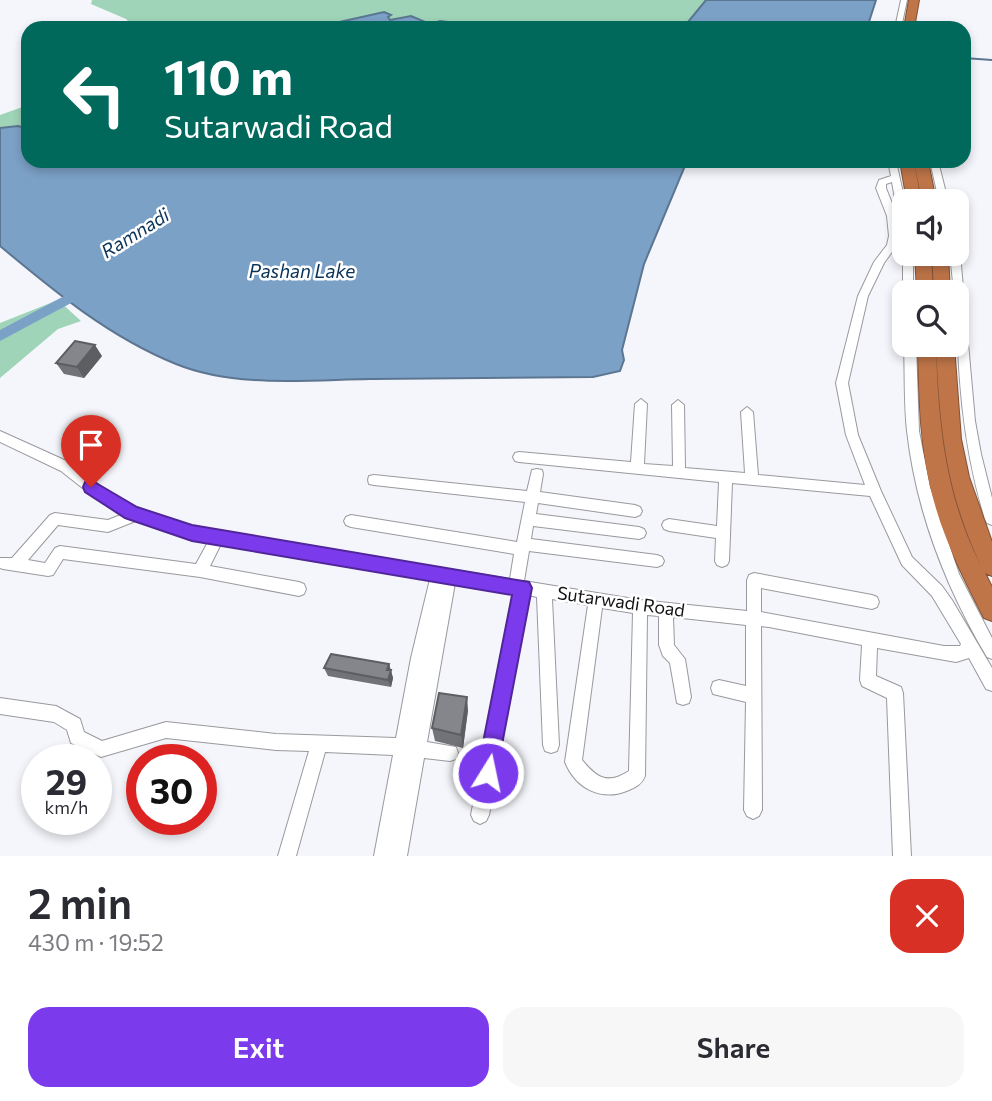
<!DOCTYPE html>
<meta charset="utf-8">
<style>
body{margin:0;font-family:Commissioner,sans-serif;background:#f7f7f7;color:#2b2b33;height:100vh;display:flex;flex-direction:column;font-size:26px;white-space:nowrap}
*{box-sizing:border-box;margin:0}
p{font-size:23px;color:#7c7c81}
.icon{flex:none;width:38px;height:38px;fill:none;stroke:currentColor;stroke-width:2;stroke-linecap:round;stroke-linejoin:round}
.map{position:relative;height:856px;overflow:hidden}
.drawer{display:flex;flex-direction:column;background:#fff;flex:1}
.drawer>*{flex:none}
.hud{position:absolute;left:21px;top:21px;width:950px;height:147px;border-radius:21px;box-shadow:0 4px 10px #0003;background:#00695c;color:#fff;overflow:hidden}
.buttons{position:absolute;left:892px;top:189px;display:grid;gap:14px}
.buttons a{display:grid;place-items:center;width:77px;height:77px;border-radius:14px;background:#fff;box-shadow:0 4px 10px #0003;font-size:35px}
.speed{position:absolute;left:21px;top:744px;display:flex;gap:14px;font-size:35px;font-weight:700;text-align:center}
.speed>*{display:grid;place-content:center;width:91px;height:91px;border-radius:50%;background:#fff;box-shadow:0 4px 10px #0003;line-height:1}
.speed small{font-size:18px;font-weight:400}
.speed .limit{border:10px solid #d22;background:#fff;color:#111}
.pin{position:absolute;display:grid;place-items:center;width:60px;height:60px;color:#fff;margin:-72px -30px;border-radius:50% 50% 50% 0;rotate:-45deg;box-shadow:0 0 7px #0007}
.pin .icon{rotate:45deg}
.me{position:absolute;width:77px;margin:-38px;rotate:10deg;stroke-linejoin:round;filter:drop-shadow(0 0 5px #0008)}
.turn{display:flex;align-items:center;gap:24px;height:147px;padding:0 28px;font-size:32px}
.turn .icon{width:91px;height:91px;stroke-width:2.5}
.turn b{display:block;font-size:49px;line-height:60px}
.round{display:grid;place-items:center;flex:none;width:74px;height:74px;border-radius:21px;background:#f7f7f7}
.summary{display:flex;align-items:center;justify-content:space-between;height:119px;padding:0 28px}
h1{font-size:42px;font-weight:600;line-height:52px}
.primary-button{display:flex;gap:14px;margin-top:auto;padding:14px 28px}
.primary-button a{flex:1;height:80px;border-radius:21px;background:#7c3aed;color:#fff;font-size:28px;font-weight:600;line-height:80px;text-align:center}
.primary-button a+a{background:#f7f7f7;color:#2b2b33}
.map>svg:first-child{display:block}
.green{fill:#9fd4b8}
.water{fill:#7ca1c7;stroke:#5c7691;stroke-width:2}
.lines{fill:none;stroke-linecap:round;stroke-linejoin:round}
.stream{stroke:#5c7691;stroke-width:2}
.river{fill:#7ca1c7;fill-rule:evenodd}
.minor-casing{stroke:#99999e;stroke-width:2}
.highway-casing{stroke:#825236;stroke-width:2}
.minor{fill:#fff;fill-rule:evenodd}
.highway{fill:#bf7548;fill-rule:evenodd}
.wall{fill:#727378}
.shaded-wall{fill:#5d5e61}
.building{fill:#85868b;stroke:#5d5e61;stroke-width:2}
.route{fill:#7c3aed;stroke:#51269a;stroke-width:2}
.labels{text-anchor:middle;stroke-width:5;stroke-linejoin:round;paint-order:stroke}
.street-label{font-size:18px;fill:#121214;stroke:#fff}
.water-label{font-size:19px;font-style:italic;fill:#083358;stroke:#fff}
</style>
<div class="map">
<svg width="992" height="856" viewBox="0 0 992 856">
<rect width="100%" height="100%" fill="#f5f6fb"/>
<path class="green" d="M 92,0 L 706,0 L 683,28 L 549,28 L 540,24 L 497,28 L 440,21 L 430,24 L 411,16 L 390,20 L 388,17 L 390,15 L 384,12 L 317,27 L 278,22 L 263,28 L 223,28 L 215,21 L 171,24 L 165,28 L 135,28 L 126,19 L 91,4 Z
M 28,105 L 28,129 L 0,128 L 0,115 Z
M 58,300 L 81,321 L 58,329 L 0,378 L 0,323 Z"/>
<path class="water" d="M 706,0 L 876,0 L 867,28 L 683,28 Z
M 384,12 L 391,15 L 388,17 L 390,20 L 411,16 L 430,24 L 440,21 L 497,28 L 263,28 L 278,22 L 317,27 Z
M 18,126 L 28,129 L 28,161 L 687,161 L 644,264 L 622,350 L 624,360 L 620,371 L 593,377 C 518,378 444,378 370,379 C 307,380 235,388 176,364 C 109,337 54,291 0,246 L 0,128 Z"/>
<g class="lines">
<path class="stream" d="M 964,58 L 992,60"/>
<path class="river" d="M 83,286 L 88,288 L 88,294 L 0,341 L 0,330 Z"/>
<defs>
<path id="minor" d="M 901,0 L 907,0 L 901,28 L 895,28 Z
M 888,161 L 896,161 L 905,202 L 905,230 L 900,227 L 892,182 L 886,184 L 886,188 L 897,216 L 899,236 L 897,245 L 884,263 L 868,296 L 848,383 L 858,435 L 881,491 L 912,557 L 942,586 L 952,600 L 992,668 L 992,691 L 986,689 L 969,658 L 956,662 L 877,648 L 876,676 L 901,687 L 903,693 L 911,856 L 893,856 L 887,698 L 862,686 L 860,680 L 862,645 L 769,627 L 761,626 L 762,810 L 759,816 L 753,819 L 747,816 L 744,810 L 746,702 L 713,694 L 711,688 L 713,682 L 719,680 L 746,686 L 746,625 L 673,617 L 674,645 L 685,659 L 691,697 L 689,703 L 683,705 L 677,703 L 670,663 L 663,656 L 659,645 L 659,616 L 647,615 L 645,776 C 642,784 636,787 629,790 C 602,802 576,789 565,762 L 588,605 L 552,599 L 559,745 L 557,751 L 551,753 L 545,751 L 543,745 L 537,597 L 528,595 L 489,815 L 486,821 L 480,824 L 474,821 L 471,815 L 514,593 L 455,583 L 427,742 L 456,747 L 458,753 L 456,759 L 450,761 L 424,758 L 407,856 L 374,856 L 393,755 L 325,752 L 296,856 L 278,856 L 309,751 L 276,750 L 166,738 L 101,757 L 71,743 L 67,730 L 54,722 L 0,714 L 0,698 L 56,706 L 80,719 L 84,732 L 102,741 L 166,722 L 276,734 L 396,738 L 411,658 L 430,579 L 221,544 L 210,566 L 299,582 L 304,584 L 306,589 L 304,594 L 299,596 L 200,577 L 63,559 L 53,575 L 48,576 L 3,569 L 0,568 L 0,558 L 12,558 L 50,515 L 55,513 L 108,520 L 123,514 L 94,497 L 61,471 L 0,442 L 0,431 L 71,463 L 104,489 L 135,508 L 192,527 L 510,579 L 514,554 L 351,527 L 346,525 L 344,521 L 346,517 L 351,515 L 517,542 L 525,502 L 374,485 L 369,484 L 368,480 L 369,476 L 374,475 L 527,491 L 532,470 L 537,469 L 542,470 L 543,474 L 540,492 L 635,505 L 640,507 L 642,511 L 640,515 L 635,517 L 538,503 L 536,514 L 639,527 L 644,529 L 646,533 L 644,537 L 639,539 L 533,526 L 531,539 L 657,555 L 662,557 L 664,561 L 662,565 L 657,567 L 529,551 L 524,581 L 640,600 L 747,611 L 747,580 L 749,575 L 754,573 L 872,595 L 877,597 L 879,602 L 877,607 L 872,609 L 761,588 L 761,612 L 944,646 L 960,646 L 961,644 L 932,596 L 902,565 L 870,496 L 732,483 L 729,561 L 727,565 L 722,567 L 717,565 L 715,561 L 716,538 L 669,531 L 664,529 L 662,525 L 664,521 L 669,519 L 717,526 L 719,482 L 519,462 L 515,461 L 513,457 L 515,453 L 519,452 L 631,462 L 635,404 L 641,399 L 647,404 L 644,464 L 673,466 L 672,405 L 678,400 L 684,405 L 685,468 L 745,473 L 741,412 L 747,407 L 753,412 L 758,475 L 865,485 L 846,435 L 836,383 L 858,296 L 874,262 L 887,245 L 889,236 L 887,216 L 876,188 L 879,180 L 891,176 ZM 138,520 L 192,539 L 208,542 L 196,564 L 60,546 L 55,548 L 45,563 L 28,560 L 58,525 L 108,532 ZM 602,608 L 633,613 L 629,771 C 607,785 597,778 582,760 Z
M 930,161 L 938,161 L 948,201 L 939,201 Z
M 957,251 L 960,254 L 975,421 L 981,454 L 992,498 L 992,525 L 987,523 L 985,519 C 962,444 957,370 957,292 L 954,292 L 950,254 L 957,254 Z
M 905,252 L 905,254 L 913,254 L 913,292 L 905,292 L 905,295 L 903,292 L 903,254 Z
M 904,345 L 916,345 L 919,431 L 930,487 L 959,574 L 992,638 L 992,659 L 987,657 C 946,588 916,511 907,431 C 904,403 905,374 904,345 Z"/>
<path id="highway" d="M 909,0 L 919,0 L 914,28 L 904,28 Z
M 900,161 L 914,161 L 921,201 L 907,201 Z
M 914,161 L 928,161 L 936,201 L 922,201 Z
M 915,254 L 931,254 L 933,292 L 917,292 Z
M 932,254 L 948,254 L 950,292 L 934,292 Z
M 918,345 L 936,345 C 938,422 945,496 981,566 C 945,489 940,428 936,345 L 954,345 L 961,439 L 969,477 L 992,542 L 992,576 L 985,573 L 992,587 L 992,621 L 984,618 C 965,581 946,544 935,505 C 920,453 919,399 918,345 Z"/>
</defs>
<use href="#minor" class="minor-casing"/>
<use href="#highway" class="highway-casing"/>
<use href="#minor" class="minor"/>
<use href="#highway" class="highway"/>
</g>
<path class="wall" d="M 102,356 L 84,378 L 64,374 L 56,363 Z
M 389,664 L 393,678 L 391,687 L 328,676 L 324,668 Z
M 468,710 L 463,748 L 435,741 L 432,728 Z"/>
<path class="shaded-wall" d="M 95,345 L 102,356 L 84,378 L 77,367 Z
M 389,664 L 393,678 L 391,687 L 388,680 L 387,670 Z
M 467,697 L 468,710 L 463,748 L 461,735 Z"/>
<path class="building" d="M 75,341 L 95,345 L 77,367 L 56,363 Z
M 331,654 L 389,664 L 387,670 L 391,670 L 388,680 L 324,668 Z
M 439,693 L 467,697 L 461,735 L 432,728 Z"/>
<path class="route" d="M 91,480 L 137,507 L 192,525 L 529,582 L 532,588 L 495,781 L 488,784 L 480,781 L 477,773 L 512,595 L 192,541 L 125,518 L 85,492 L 83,487 L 85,482 Z"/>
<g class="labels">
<g class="street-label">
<text transform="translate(621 602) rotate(8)" y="6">Sutarwadi Road</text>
</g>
<g class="water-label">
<text transform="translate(135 233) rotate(-32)" y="7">Ramnadi</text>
<text x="302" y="278">Pashan Lake</text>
</g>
</g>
</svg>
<div class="buttons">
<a><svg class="icon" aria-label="sound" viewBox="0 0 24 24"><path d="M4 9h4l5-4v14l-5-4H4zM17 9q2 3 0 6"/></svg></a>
<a><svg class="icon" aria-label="search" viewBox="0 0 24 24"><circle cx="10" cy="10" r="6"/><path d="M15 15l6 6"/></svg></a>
</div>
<div class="speed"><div>29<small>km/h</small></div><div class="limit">30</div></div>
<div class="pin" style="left:91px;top:487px;background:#d93025"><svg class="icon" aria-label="arrive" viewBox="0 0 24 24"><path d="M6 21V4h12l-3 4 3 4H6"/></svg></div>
<svg class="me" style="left:488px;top:773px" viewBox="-20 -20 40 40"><circle r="17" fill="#7c3aed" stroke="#fff" stroke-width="3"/><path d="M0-11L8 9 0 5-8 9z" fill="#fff"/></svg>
<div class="hud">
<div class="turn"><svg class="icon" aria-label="left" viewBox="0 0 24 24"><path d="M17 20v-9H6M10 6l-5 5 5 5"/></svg><div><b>110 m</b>Sutarwadi Road</div></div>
</div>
</div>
<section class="drawer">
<div class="summary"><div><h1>2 min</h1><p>430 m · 19:52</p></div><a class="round" style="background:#d93025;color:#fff"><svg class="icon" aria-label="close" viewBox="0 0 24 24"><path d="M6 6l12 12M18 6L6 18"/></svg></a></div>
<div class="primary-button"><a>Exit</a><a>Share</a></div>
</section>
